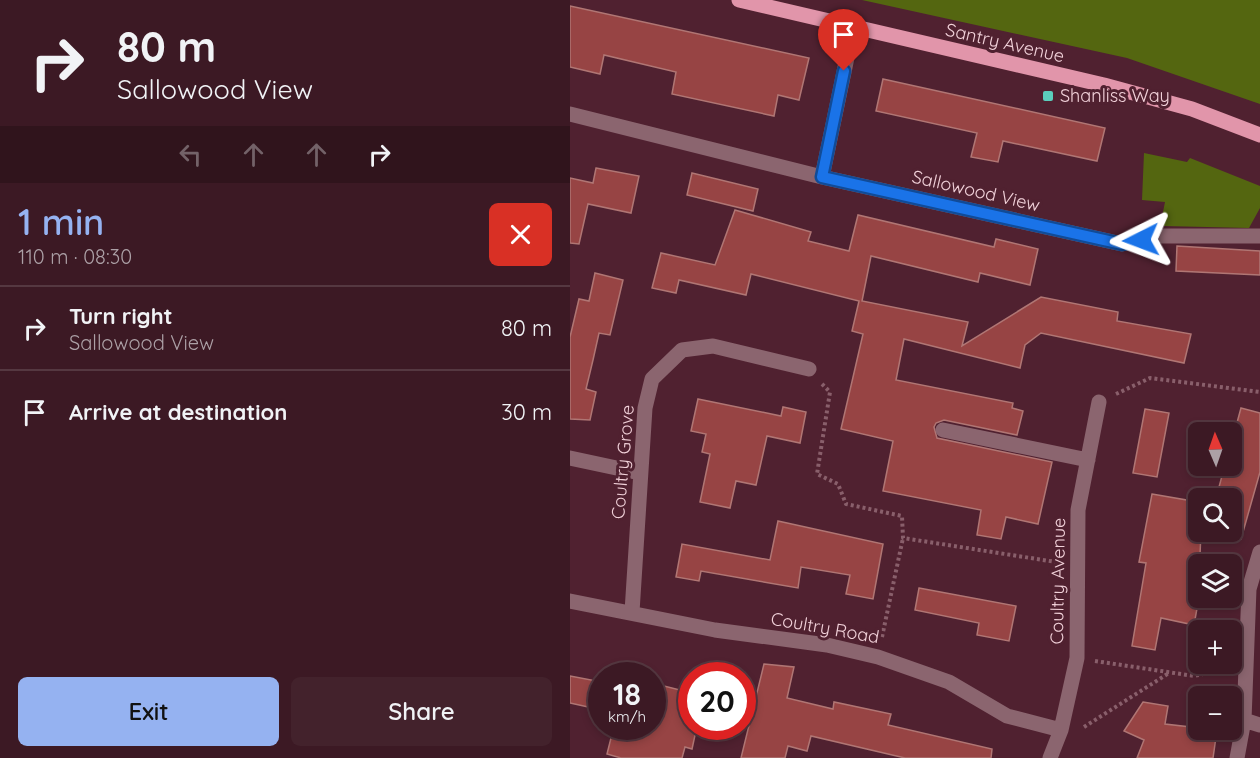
<!DOCTYPE html>
<meta charset="utf-8">
<style>
body{margin:0;font-family:Quicksand,sans-serif;background:#43222c;color:#f1f3f6;height:100vh;display:flex;flex-direction:column;font-size:22px;white-space:nowrap}
*{box-sizing:border-box;margin:0}
p{font-size:20px;color:#aca0a6}
.icon{flex:none;width:33px;height:33px;fill:none;stroke:currentColor;stroke-width:2;stroke-linecap:round;stroke-linejoin:round}
.map{position:relative;flex:1;overflow:hidden}
.side{display:flex;flex-direction:column;background:#3c1924;width:570px}
.side>*{flex:none}
.banner{background:#3c1924;color:#f1f3f6;overflow:hidden}
.needle{width:39px;rotate:358deg}
.buttons{position:absolute;left:618px;top:422px;display:grid;gap:12px}
.buttons a{display:grid;place-items:center;width:54px;height:54px;border-radius:9px;background:#3c1924;box-shadow:0 3px 9px #0003,0 0 0 2px #553841;font-size:30px}
.speed{position:absolute;left:18px;top:662px;display:flex;gap:12px;font-size:30px;font-weight:700;text-align:center}
.speed>*{display:grid;place-content:center;width:78px;height:78px;border-radius:50%;background:#3c1924;box-shadow:0 3px 9px #0003,0 0 0 2px #553841;line-height:1}
.speed small{font-size:15px;font-weight:400}
.speed .limit{border:9px solid #d22;background:#fff;color:#111}
.pin{position:absolute;display:grid;place-items:center;width:51px;height:51px;color:#fff;margin:-62px -26px;border-radius:50% 50% 50% 0;rotate:-45deg;box-shadow:0 0 6px #0007}
.pin .icon{rotate:45deg}
.me{position:absolute;width:66px;margin:-33px;rotate:267deg;stroke-linejoin:round;filter:drop-shadow(0 0 4px #0008)}
.turn{display:flex;align-items:center;gap:21px;height:126px;padding:0 18px;font-size:27px}
.turn .icon{width:78px;height:78px;stroke-width:2.5}
.turn b{display:block;font-size:42px;line-height:51px}
.lanes{display:flex;align-items:center;height:57px;padding:0 18px;background:#0003;justify-content:center;gap:30px;direction:ltr}
.lanes .off{opacity:.35}
.round{display:grid;place-items:center;flex:none;width:63px;height:63px;border-radius:9px;background:#43222c}
.headline{display:flex;align-items:center;justify-content:space-between;height:102px;padding:0 18px}
h1{font-size:36px;font-weight:600;line-height:45px;color:#95b2f1}
.action{display:flex;gap:12px;margin-top:auto;padding:12px 18px}
.action a{flex:1;height:69px;border-radius:9px;background:#95b2f1;color:#111;font-size:24px;font-weight:600;line-height:69px;text-align:center}
.action a+a{background:#43222c;color:#f1f3f6}
ul{padding:0;list-style:none}
li{display:flex;align-items:center;gap:18px;height:84px;padding:0 18px;border-top:2px solid #553841}
li div{flex:1}
li b{display:block;font-size:22px}
li em{font-style:normal}
main{display:flex;flex:1;min-height:0}
.map>svg:first-child{display:block}
.green{fill:#546610}
.building{fill:#974444;stroke:#b07674;stroke-width:1.5}
.lines{fill:none;stroke-linecap:round;stroke-linejoin:round}
.path{stroke:#895f6b;stroke-width:4;stroke-dasharray:3 3;stroke-linecap:butt}
.minor{stroke:#8b656f;stroke-width:15}
.major{stroke:#e195aa;stroke-width:15}
.route-casing{stroke:#114b97;stroke-width:15}
.route{stroke:#1a73e8;stroke-width:10}
.poi-dot{fill:#5bcebc;stroke:#502130;stroke-width:2}
.labels{text-anchor:middle;stroke-width:6;stroke-linejoin:round;paint-order:stroke}
.street-label{font-size:18px;fill:#f2d2da;stroke:#502130}
.poi-label{font-size:18px;fill:#f2d2da;stroke:#502130;text-anchor:start}
</style>
<main>
<section class="side">
<div class="banner">
<div class="turn"><svg class="icon" aria-label="right" viewBox="0 0 24 24"><path d="M7 20v-9h11M14 6l5 5-5 5"/></svg><div><b>80 m</b>Sallowood View</div></div>
<div class="lanes"><svg class="icon off" aria-label="left" viewBox="0 0 24 24"><path d="M17 20v-9H6M10 6l-5 5 5 5"/></svg><svg class="icon off" aria-label="ahead" viewBox="0 0 24 24"><path d="M12 20V5M6 11l6-6 6 6"/></svg><svg class="icon off" aria-label="ahead" viewBox="0 0 24 24"><path d="M12 20V5M6 11l6-6 6 6"/></svg><svg class="icon" aria-label="right" viewBox="0 0 24 24"><path d="M7 20v-9h11M14 6l5 5-5 5"/></svg></div>
</div>
<div class="headline"><div><h1>1 min</h1><p>110 m · 08:30</p></div><a class="round" style="background:#d93025;color:#fff"><svg class="icon" aria-label="close" viewBox="0 0 24 24"><path d="M6 6l12 12M18 6L6 18"/></svg></a></div>
<ul>
<li><svg class="icon" aria-label="right" viewBox="0 0 24 24"><path d="M7 20v-9h11M14 6l5 5-5 5"/></svg><div><b>Turn right</b><p>Sallowood View</p></div><em>80 m</em></li>
<li><svg class="icon" aria-label="arrive" viewBox="0 0 24 24"><path d="M6 21V4h12l-3 4 3 4H6"/></svg><div><b>Arrive at destination</b></div><em>30 m</em></li>
</ul>
<div class="action"><a>Exit</a><a>Share</a></div>
</section>
<div class="map">
<svg width="690" height="758" viewBox="0 0 690 758">
<rect width="100%" height="100%" fill="#502130"/>
<path class="green" d="M 292,0 L 690,0 L 690,104 L 557,58 Z
M 574,153 L 617,162 L 620,158 L 690,186 L 690,208 L 679,228 L 594,226 L 591,222 L 595,202 L 572,200 Z"/>
<path class="building" d="M 0,6 L 239,58 L 229,100 L 208,95 L 204,116 L 102,94 L 106,72 L 34,55 L 30,74 L 0,67 Z
M 313,79 L 535,128 L 527,161 L 433,141 L 428,162 L 401,157 L 407,133 L 306,111 Z
M 26,168 L 69,176 L 61,213 L 18,204 L 9,244 L 0,243 L 0,178 L 23,183 Z
M 122,173 L 188,189 L 183,211 L 117,195 Z
M 165,210 L 241,232 L 238,241 L 279,251 L 288,215 L 424,247 L 426,239 L 468,249 L 460,285 L 410,273 L 408,282 L 301,256 L 292,301 L 398,322 L 392,346 L 471,297 L 548,312 L 547,321 L 621,334 L 614,363 L 471,333 L 455,345 L 450,368 L 334,339 L 326,380 L 443,403 L 442,408 L 453,411 L 447,435 L 374,420 L 366,423 L 364,427 L 367,438 L 482,462 L 468,524 L 436,517 L 431,539 L 407,535 L 411,510 L 313,491 L 323,441 L 271,429 L 293,334 L 282,331 L 289,301 L 181,274 L 176,295 L 109,280 L 106,293 L 82,288 L 91,253 L 145,265 Z
M 607,246 L 690,251 L 690,275 L 606,271 Z
M 25,273 L 53,280 L 40,335 L 29,333 L 23,360 L 16,389 L 26,392 L 20,420 L 0,419 L 0,337 L 9,299 L 19,301 Z
M 128,399 L 211,416 L 213,407 L 236,412 L 230,443 L 197,436 L 186,485 L 166,481 L 160,508 L 130,502 L 140,454 L 132,452 L 136,434 L 121,431 Z
M 671,408 L 690,413 L 690,472 L 671,539 L 641,531 L 662,531 L 662,498 L 646,498 L 655,465 L 662,465 L 662,441 Z
M 575,409 L 599,413 L 587,477 L 563,473 Z
M 582,494 L 628,502 L 631,531 L 628,603 L 624,625 L 591,618 L 585,650 L 562,646 L 576,563 L 569,562 Z
M 208,521 L 313,544 L 303,599 L 276,594 L 280,575 L 231,567 L 228,588 L 131,571 L 129,581 L 106,577 L 112,544 L 200,560 Z
M 349,588 L 446,606 L 439,641 L 407,635 L 409,623 L 345,610 Z
M 194,664 L 224,667 L 217,698 L 263,709 L 264,702 L 321,714 L 318,725 L 422,749 L 421,758 L 335,758 L 241,736 L 237,751 L 218,746 L 215,758 L 171,758 Z
M 0,676 L 32,682 L 32,710 L 0,703 Z
M 82,683 L 122,693 L 122,726 L 127,726 L 122,749 L 115,747 L 112,758 L 51,758 L 37,754 L 44,726 L 82,726 Z
M 573,702 L 598,706 L 595,724 L 647,730 L 643,758 L 567,758 L 574,740 L 554,731 Z"/>
<g class="lines">
<path class="path" d="M 252,384 L 260,392 L 247,474 L 268,484 L 276,504 L 332,516 L 333,538 L 486,562
M 546,394 L 580,378 L 690,392
M 312,637 L 333,538
M 525,661 L 624,676 L 657,669
M 514,727 L 599,673"/>
<path class="minor" d="M 0,114 L 252,177 L 552,244 L 589,236 L 690,236
M 252,177 L 283,29
M 373,430 L 518,460
M 0,458 L 70,473
M 0,601 L 145,630 L 257,645 L 308,657 L 379,682 L 437,716 L 491,730
M 62,612 L 75,408 L 82,379 L 112,350 L 143,346 L 239,369
M 674,720 L 690,725
M 480,758 L 491,730 L 507,658 L 508,510 L 529,402
M 667,758 L 674,720 L 679,589 L 690,552"/>
<path class="major" d="M 169,0 L 534,85 L 622,109 L 690,135"/>
</g>
<g class="lines">
<defs>
<path id="route" d="M 274,71 L 252,177 L 552,244 L 571,240"/>
</defs>
<use href="#route" class="route-casing"/>
<use href="#route" class="route"/>
</g>
<rect class="poi-dot" x="472" y="90" width="12" height="12" rx="3"/>
<g class="labels">
<g class="street-label">
<text transform="translate(435 43) rotate(13)" y="6">Santry Avenue</text>
<text transform="translate(406 191) rotate(13)" y="6">Sallowood View</text>
<text transform="translate(53 462) rotate(-85)" y="6">Coultry Grove</text>
<text transform="translate(488 581) rotate(-89)" y="6">Coultry Avenue</text>
<text transform="translate(255 628) rotate(10)" y="6">Coultry Road</text>
</g>
<g class="poi-label">
<text x="490" y="102">Shanliss Way</text>
</g>
</g>
</svg>
<div class="buttons">
<a><svg class="needle" viewBox="-14 -14 28 28"><path d="M0-13l5 13h-10z" fill="#e53935"/><path d="M0 13l5-13h-10z" fill="#aca0a6"/></svg></a>
<a><svg class="icon" aria-label="search" viewBox="0 0 24 24"><circle cx="10" cy="10" r="6"/><path d="M15 15l6 6"/></svg></a>
<a><svg class="icon" aria-label="layers" viewBox="0 0 24 24"><path d="M12 4l9 5-9 5-9-5zM3 14l9 5 9-5"/></svg></a>
<a>+</a>
<a>−</a>
</div>
<div class="speed"><div>18<small>km/h</small></div><div class="limit">20</div></div>
<div class="pin" style="left:274px;top:71px;background:#d93025"><svg class="icon" aria-label="arrive" viewBox="0 0 24 24"><path d="M6 21V4h12l-3 4 3 4H6"/></svg></div>
<svg class="me" style="left:571px;top:240px" viewBox="-20 -20 40 40"><path d="M0-17L14 15 0 8-14 15z" fill="#1a73e8" stroke="#fff" stroke-width="4"/></svg>
</div>
</main>
